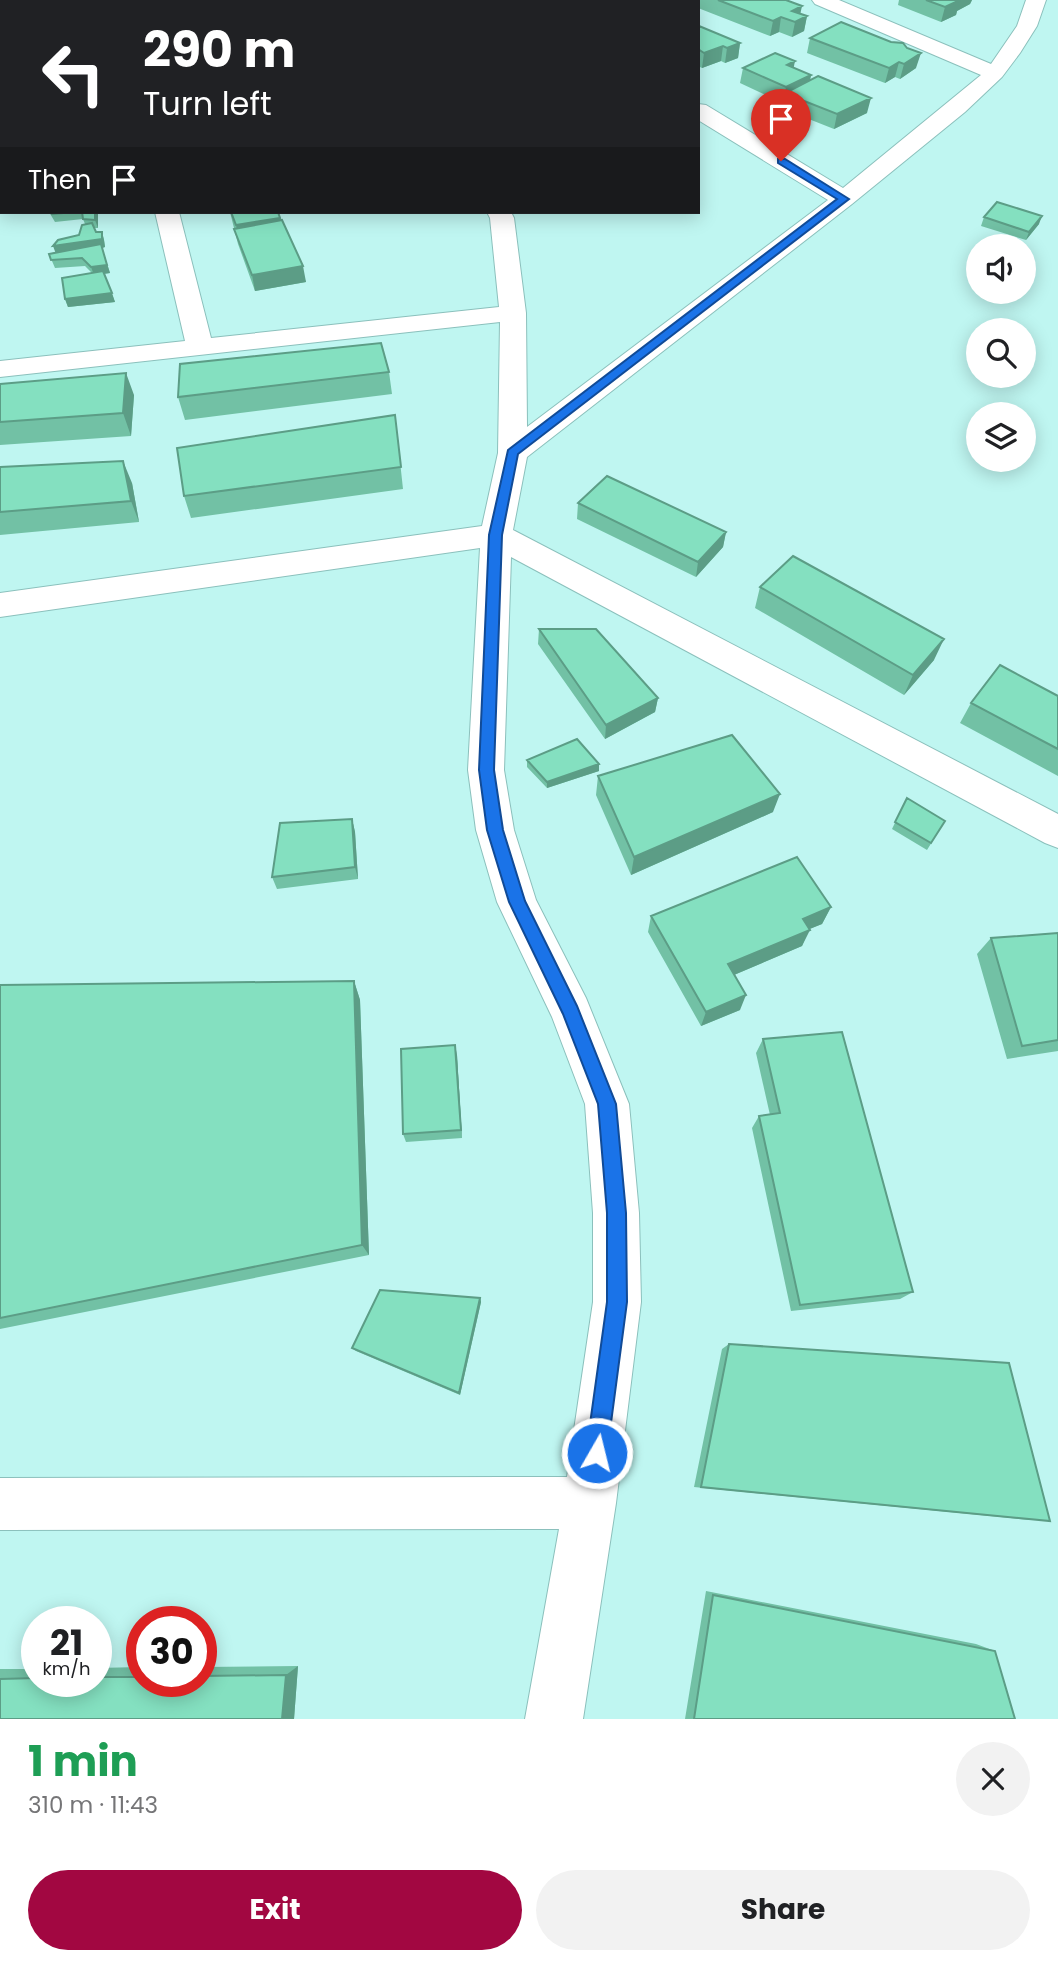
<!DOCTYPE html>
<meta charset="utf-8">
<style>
body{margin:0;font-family:Poppins,sans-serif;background:#f2f2f2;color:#202124;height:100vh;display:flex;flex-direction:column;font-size:26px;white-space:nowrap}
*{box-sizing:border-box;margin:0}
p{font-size:23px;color:#757577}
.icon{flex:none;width:38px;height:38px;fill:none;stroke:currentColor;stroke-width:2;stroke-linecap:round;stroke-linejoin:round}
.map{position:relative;height:1719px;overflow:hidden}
.drawer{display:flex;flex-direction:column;background:#fff;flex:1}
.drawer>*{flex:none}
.hud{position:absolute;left:0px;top:0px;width:700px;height:214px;box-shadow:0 4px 18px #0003;background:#202124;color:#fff;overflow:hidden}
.buttons{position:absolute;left:966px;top:234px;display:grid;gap:14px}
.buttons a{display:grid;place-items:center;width:70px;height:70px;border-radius:50%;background:#fff;box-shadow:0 4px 18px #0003;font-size:35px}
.speed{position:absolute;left:21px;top:1606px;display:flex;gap:14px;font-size:35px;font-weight:700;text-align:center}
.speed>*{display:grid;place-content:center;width:91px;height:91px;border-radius:50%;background:#fff;box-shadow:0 4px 18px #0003;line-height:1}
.speed small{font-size:18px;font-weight:400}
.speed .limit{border:10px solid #d22;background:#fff;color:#111}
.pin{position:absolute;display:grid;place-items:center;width:60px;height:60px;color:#fff;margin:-72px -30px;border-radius:50% 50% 50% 0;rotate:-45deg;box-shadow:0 0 7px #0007}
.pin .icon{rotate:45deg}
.me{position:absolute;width:77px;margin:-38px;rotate:8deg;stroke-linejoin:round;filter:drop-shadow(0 0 5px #0008)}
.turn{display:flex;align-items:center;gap:24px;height:147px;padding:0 28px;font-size:32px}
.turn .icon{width:91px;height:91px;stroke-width:2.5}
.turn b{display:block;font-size:49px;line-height:60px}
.then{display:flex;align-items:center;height:66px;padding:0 28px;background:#0003;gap:14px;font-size:26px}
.round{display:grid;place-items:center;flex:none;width:74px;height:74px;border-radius:37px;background:#f2f2f2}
.headline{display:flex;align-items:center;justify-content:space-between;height:119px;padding:0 28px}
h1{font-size:42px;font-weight:700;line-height:52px;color:#1e9e55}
.cta{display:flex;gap:14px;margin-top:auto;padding:14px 28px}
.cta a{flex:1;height:80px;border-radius:42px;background:#a20741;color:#fff;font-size:28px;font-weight:700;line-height:80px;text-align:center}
.cta a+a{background:#f2f2f2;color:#202124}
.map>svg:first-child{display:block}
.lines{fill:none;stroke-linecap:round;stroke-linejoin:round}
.street-casing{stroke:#8bc0bc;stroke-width:2}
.street{fill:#fff;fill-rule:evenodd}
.wall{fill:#72c1a5}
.shaded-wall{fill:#5c9d86}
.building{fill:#84e0c0;stroke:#5c9d86;stroke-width:2}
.route{fill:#1a73e8;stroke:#114b97;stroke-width:2}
</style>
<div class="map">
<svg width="1058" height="1719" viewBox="0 0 1058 1719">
<rect width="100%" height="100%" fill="#bff6f1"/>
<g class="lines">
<defs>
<path id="street" d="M 88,0 L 108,0 L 109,2 L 89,2 Z
M 191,0 L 219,0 L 189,2 Z
M 366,0 L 386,0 L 388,2 L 368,2 Z
M 507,0 L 528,0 L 530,2 L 509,2 Z
M 812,0 L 839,0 L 991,64 L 1017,26 L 1026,0 L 1046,0 L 1037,26 L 1020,53 L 1002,77 L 965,112 L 852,204 L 527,457 L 513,530 L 1058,814 L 1058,848 L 1045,843 L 511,557 L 504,770 L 514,830 L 536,900 L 586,998 L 629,1104 L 639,1213 L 641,1302 L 616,1503 L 583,1719 L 525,1719 L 559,1529 L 0,1530 L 0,1478 L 567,1477 L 593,1302 L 593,1213 L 585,1104 L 552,1017 L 497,902 L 476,830 L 468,770 L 480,548 L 0,617 L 0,593 L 482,526 L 498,453 L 500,322 L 0,377 L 0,361 L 185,341 L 155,212 L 179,212 L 211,338 L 499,307 L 490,218 L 487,212 L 511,212 L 514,218 L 526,313 L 527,427 L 828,200 L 698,120 L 698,104 L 706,105 L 843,188 L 981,75 L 815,4 Z
M 0,28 L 2,28 L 2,40 L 0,40 Z"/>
</defs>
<use href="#street" class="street-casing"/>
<use href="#street" class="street"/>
</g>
<path class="wall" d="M 555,0 L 630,0 L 630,2 L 558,2 Z
M 693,0 L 786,0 L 800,14 L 807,16 L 804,31 L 792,37 L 779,32 L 770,36 L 698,8 L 698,2 L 693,2 Z
M 899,0 L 972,0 L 970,4 L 957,11 L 956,15 L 941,22 L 898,5 Z
M 698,26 L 740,43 L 738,58 L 725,63 L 721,61 L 702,68 L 698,66 Z
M 810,38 L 891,42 L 916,68 L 900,79 L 895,77 L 885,83 L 807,53 Z
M 743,68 L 793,68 L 811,75 L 810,80 L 867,113 L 834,129 L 786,110 L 787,101 L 783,103 L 740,83 Z
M 49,212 L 98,212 L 98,228 L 94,228 L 96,232 L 102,232 L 104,240 L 105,247 L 102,248 L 110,273 L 104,274 L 115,302 L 68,307 L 65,299 L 92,273 L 85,266 L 55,268 L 49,254 L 55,252 L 79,235 L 85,224 L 83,219 L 55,222 Z
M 230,212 L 278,212 L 306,282 L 255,291 L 238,244 Z
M 984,217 L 1039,224 L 1026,240 L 981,226 Z
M 389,372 L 392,394 L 185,420 L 178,397 Z
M 0,384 L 134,395 L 131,436 L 0,445 Z
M 395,415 L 403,489 L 191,518 L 184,496 Z
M 0,467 L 132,483 L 139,522 L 0,535 Z
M 578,503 L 726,532 L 723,547 L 696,577 L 577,519 Z
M 760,587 L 934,660 L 904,695 L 755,608 Z
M 539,629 L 658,698 L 655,712 L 605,739 L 538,644 Z
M 1058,696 L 1058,776 L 960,723 L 971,703 Z
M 527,760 L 599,771 L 547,788 L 527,767 Z
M 598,776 L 773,812 L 631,875 L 596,795 Z
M 907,798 L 945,821 L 927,850 L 892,829 Z
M 352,819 L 355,832 L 358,879 L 277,889 L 272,877 Z
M 831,907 L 822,924 L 809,929 L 802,946 L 734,975 L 740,1010 L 701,1026 L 648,932 L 651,916 Z
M 1058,933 L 1058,1051 L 1007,1059 L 977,954 L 991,938 Z
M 354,981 L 360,1000 L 369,1255 L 0,1329 L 0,985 Z
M 763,1039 L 913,1292 L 900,1299 L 791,1311 L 752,1128 L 759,1116 L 770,1115 L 756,1053 Z
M 457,1055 L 462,1138 L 406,1142 L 403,1134 Z
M 480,1298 L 481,1302 L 460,1395 L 356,1351 L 352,1348 Z
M 729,1344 L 1030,1520 L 694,1487 L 722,1349 Z
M 706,1591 L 976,1644 L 995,1651 L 1015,1719 L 685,1719 Z
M 298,1666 L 294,1719 L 0,1719 L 0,1669 L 37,1669 L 37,1682 L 96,1682 L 96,1668 L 142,1667 L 142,1682 L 201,1682 L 201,1667 Z"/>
<path class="shaded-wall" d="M 0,0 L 40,0 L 40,2 L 2,2 L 2,16 L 0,16 Z
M 613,0 L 630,0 L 630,2 L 609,2 Z
M 957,0 L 972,0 L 970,4 L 957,11 L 956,15 L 941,22 L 945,7 Z
M 802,6 L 799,20 L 807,16 L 804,31 L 792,37 L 795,22 L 792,11 Z
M 781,17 L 779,32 L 770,36 L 773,21 Z
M 740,43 L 738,58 L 725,63 L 727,48 Z
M 723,46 L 721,61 L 702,68 L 704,53 Z
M 921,53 L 916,68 L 900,79 L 904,64 Z
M 795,61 L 792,76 L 787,65 Z
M 899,62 L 895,77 L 885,83 L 889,68 Z
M 811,75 L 808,91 L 789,91 L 787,101 L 783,103 L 786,87 Z
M 871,98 L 867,113 L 834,129 L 837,114 Z
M 95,212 L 98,212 L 98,228 L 95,220 Z
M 1042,216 L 1039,224 L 1026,240 L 1029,232 Z
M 280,218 L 283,234 L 239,241 L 236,225 Z
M 102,232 L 104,240 L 105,247 L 102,248 L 110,273 L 94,275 L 91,267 L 102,248 L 56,254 L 53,246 Z
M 303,266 L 306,282 L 255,291 L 252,275 Z
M 112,293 L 115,302 L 68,307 L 65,299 Z
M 126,373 L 134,395 L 131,436 L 123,413 Z
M 123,461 L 132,483 L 139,522 L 131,501 Z
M 726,532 L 723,547 L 696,577 L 698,562 Z
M 944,639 L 934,660 L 904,695 L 913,675 Z
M 658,698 L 655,712 L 605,739 L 606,725 Z
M 599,764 L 599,771 L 547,788 L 547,782 Z
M 780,794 L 773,812 L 631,875 L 634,857 Z
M 352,819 L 355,832 L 358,879 L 355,867 Z
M 831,907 L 822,924 L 795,935 L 803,919 Z
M 810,930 L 802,946 L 722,980 L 728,964 Z
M 354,981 L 360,1000 L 369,1255 L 362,1245 Z
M 746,995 L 740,1010 L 701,1026 L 706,1012 Z
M 455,1045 L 457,1055 L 462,1138 L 461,1130 Z
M 480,1298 L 481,1302 L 460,1395 L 459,1393 Z
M 298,1666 L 294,1719 L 282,1719 L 286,1675 Z"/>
<path class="building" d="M 270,0 L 311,0 L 312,2 L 271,2 Z
M 463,0 L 473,0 L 476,2 L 458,2 Z
M 585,0 L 613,0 L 609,2 L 589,2 Z
M 718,0 L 786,0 L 802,6 L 792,11 L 807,16 L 795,22 L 781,17 L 773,21 Z
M 926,0 L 960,0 L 945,7 Z
M 841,22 L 891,42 L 903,43 L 907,48 L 921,53 L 904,64 L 899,62 L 889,68 L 810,38 Z
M 699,26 L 740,43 L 727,48 L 723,46 L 704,53 L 698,49 Z
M 775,53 L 795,61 L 787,65 L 811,75 L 786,87 L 743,68 Z
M 818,76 L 871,98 L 837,114 L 789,95 L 789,91 Z
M 997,202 L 1042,216 L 1029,232 L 984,217 Z
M 50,212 L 75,212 L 52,214 Z
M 82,212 L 95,212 L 95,220 L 83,219 Z
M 231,212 L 278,212 L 280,218 L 236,225 Z
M 282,220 L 303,266 L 252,275 L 234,229 Z
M 92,223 L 96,232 L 102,232 L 102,239 L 53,246 L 58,240 L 79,235 L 82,225 Z
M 101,244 L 107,265 L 91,267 L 82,258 L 51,260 L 49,254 Z
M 103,271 L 112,293 L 65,299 L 62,278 Z
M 381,343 L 389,372 L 178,397 L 180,364 Z
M 126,373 L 123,413 L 0,422 L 0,384 Z
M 395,415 L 401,467 L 184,496 L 177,448 Z
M 123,461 L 131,501 L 0,512 L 0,467 Z
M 607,476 L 726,532 L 698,562 L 578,503 Z
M 793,556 L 944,639 L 913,675 L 760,587 Z
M 539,629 L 596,629 L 658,698 L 606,725 Z
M 1000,665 L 1058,696 L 1058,749 L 971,703 Z
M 732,735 L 780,794 L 634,857 L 598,776 Z
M 577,739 L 599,764 L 547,782 L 527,760 Z
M 907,798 L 945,821 L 931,843 L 895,822 Z
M 352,819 L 355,867 L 272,877 L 280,823 Z
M 797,857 L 831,907 L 803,919 L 810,930 L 728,964 L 746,995 L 706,1012 L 651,916 Z
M 1058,933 L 1058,1040 L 1022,1046 L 991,938 Z
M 354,981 L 362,1245 L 0,1318 L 0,985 Z
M 842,1032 L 913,1292 L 800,1305 L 759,1116 L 780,1113 L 763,1039 Z
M 455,1045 L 461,1130 L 403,1134 L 401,1049 Z
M 380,1290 L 480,1298 L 459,1393 L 352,1348 Z
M 729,1344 L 1009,1363 L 1050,1521 L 701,1487 Z
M 713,1595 L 995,1651 L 1015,1719 L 694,1719 Z
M 286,1675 L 282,1719 L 0,1719 L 0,1679 L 37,1678 L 37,1682 L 96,1682 L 96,1677 L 142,1677 L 142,1682 L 201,1682 L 201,1676 Z"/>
<path class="route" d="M 778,159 L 785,159 L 849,199 L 518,454 L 502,535 L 494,770 L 503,830 L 525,901 L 577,1006 L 616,1104 L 626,1213 L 627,1302 L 607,1453 L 604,1461 L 597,1464 L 589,1461 L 586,1453 L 607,1302 L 607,1213 L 598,1104 L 563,1014 L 509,902 L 487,830 L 479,770 L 489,535 L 508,450 L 837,199 L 778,163 Z"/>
</svg>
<div class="buttons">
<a><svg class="icon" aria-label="sound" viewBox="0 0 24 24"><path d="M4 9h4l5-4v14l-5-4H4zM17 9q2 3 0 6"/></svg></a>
<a><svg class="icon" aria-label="search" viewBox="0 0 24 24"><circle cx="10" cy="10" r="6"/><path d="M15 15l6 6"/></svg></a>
<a><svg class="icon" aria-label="layers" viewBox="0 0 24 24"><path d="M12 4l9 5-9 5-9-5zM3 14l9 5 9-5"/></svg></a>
</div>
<div class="speed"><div>21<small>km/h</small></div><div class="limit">30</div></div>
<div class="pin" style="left:781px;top:161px;background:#d93025"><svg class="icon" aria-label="arrive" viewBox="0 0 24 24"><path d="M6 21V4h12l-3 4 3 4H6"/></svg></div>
<svg class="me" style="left:597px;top:1453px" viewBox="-20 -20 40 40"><circle r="17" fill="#1a73e8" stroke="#fff" stroke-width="3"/><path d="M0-11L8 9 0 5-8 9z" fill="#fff"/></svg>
<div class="hud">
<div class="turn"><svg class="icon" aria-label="left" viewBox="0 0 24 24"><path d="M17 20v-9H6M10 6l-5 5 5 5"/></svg><div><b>290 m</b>Turn left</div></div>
<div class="then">Then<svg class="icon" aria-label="arrive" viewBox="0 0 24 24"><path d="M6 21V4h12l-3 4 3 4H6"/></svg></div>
</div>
</div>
<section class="drawer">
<div class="headline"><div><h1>1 min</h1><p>310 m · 11:43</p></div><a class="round"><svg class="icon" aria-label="close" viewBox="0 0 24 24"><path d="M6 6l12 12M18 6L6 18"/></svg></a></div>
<div class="cta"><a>Exit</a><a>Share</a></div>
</section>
